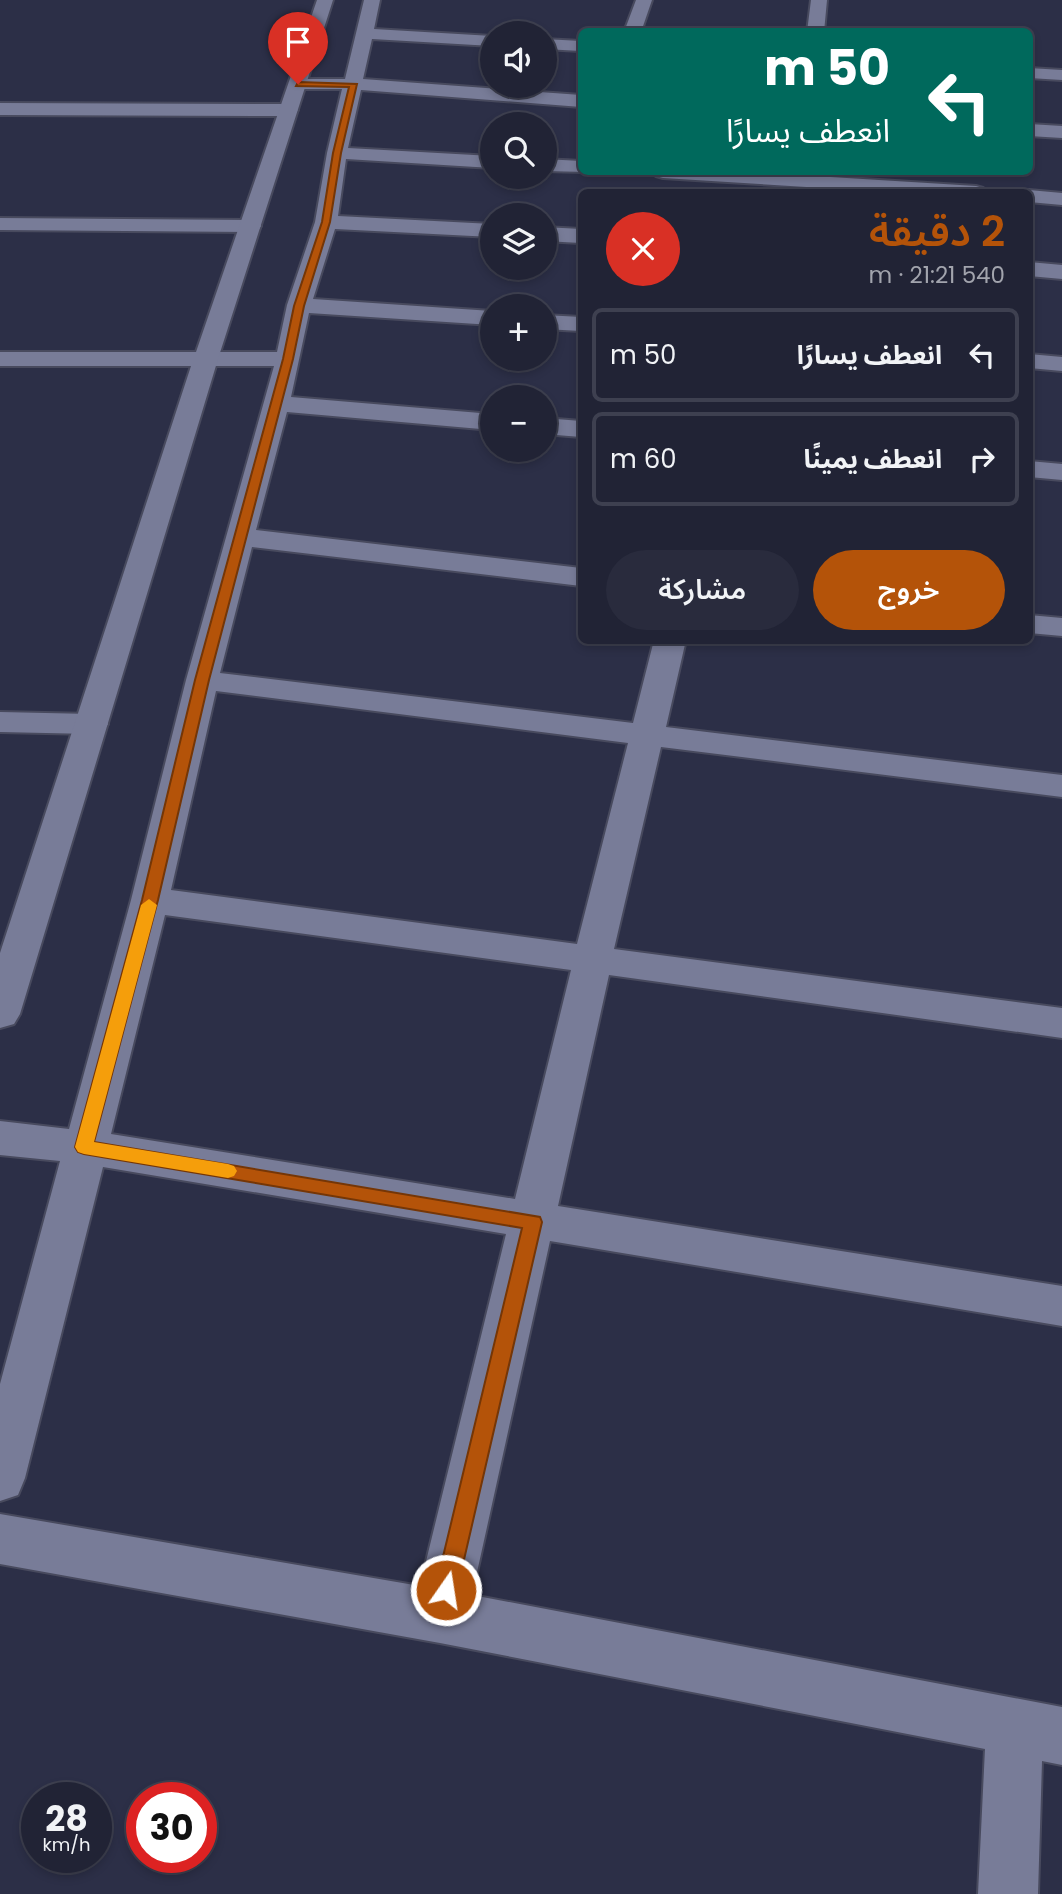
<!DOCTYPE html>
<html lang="ar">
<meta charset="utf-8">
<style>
body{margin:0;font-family:Poppins,"Noto Sans Arabic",sans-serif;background:#292b3d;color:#f1f3f6;direction:rtl;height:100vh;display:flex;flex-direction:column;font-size:26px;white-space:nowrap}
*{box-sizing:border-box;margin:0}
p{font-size:23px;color:#a2a4ad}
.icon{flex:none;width:38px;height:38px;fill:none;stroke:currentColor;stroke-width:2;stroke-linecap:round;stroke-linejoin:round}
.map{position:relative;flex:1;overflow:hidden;direction:ltr}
.drawer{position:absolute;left:578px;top:189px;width:455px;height:455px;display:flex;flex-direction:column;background:#212335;border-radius:10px;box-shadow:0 4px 10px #0003,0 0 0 2px #3e4050;direction:rtl}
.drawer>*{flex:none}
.guide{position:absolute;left:578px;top:28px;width:455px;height:147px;border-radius:10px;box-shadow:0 4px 10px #0003,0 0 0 2px #3e4050;direction:rtl;background:#00695c;color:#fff;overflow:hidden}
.fabs{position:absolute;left:480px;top:21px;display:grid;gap:14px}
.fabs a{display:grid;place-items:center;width:77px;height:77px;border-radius:50%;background:#212335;box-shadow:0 4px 10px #0003,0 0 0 2px #3e4050;font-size:35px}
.speed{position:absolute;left:21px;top:1782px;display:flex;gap:14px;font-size:35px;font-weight:700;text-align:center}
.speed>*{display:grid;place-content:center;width:91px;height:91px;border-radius:50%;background:#212335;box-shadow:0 4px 10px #0003,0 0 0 2px #3e4050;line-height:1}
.speed small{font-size:18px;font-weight:400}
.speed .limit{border:10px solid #d22;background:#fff;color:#111}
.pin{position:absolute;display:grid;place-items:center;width:60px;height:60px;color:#fff;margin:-72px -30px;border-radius:50% 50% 50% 0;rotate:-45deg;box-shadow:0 0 7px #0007}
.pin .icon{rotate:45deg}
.me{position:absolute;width:77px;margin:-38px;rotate:13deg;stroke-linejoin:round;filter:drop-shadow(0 0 5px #0008)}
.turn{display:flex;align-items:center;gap:24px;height:147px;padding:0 28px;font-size:32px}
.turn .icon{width:91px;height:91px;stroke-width:2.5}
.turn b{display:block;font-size:49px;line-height:60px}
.round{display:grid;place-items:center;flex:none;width:74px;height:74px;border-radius:37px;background:#292b3d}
.head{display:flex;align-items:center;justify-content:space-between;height:119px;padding:0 28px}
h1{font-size:42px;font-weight:600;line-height:52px;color:#b45309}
.cta{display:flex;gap:14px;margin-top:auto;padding:14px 28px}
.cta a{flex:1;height:80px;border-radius:42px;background:#b45309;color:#fff;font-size:28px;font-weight:600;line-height:80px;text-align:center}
.cta a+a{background:#292b3d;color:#f1f3f6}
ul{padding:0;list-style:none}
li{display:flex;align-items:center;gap:21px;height:94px;margin:0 14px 10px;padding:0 14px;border:4px solid #3e4050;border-radius:10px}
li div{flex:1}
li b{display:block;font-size:26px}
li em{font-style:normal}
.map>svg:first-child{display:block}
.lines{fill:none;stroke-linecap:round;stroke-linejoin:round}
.minor-casing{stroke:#484a5e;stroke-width:4}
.tertiary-casing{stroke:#484a5e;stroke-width:4}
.minor{fill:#787c98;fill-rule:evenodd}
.tertiary{fill:#787c98;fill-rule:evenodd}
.route{fill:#b45309;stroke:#753606;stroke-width:2}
.slow{fill:#f59e0b}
</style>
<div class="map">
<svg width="1062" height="1894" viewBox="0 0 1062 1894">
<rect width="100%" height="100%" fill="#2c2f47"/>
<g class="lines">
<defs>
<path id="minor" d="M 364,0 L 380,0 L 374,29 L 492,36 L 492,46 L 372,39 L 363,79 L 581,95 L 581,107 L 361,90 L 348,148 L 492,156 L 492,168 L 346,159 L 338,216 L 492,224 L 492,237 L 335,229 L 313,299 L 492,311 L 492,325 L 309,313 L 291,397 L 492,414 L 492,430 L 287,412 L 256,530 L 581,568 L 581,586 L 252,547 L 220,673 L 633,723 L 654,640 L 686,640 L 666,727 L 1062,775 L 1062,797 L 661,747 L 614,949 L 1062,1008 L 1062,1038 L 609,975 L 558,1206 L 1062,1286 L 1062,1326 L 550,1241 L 472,1595 L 1062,1707 L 1062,1765 L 1042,1761 L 1038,1894 L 978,1894 L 985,1749 L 440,1643 L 0,1564 L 0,1514 L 420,1586 L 506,1234 L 103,1167 L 25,1478 L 18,1495 L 0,1501 L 0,1384 L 60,1161 L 0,1155 L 0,1121 L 69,1129 L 131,900 L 186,680 L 274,366 L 206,366 L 197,364 L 194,359 L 197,354 L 206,352 L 277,352 L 287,305 L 315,222 L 327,153 L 342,89 L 298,89 L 289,84 L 298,79 L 345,79 ZM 216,691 L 628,743 L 577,944 L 171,890 ZM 165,915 L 571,970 L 515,1199 L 111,1134 Z
M 636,0 L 652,0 L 641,32 L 624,32 Z
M 811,0 L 827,0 L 824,32 L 807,32 Z
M 544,39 L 581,41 L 581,51 L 544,49 Z
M 1029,68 L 1062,70 L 1062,80 L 1029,78 Z
M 0,103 L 289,104 L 298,110 L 289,116 L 0,115 Z
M 1029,124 L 1062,126 L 1062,138 L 1029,136 Z
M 544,159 L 581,161 L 581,172 L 587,172 L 544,171 Z
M 653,172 L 751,172 L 976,186 L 983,188 L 986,192 L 887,192 L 663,178 L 656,176 Z
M 1029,190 L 1062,193 L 1062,205 L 1029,202 L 1029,192 L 1021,192 Z
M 0,218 L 250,220 L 258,221 L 261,226 L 258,231 L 250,232 L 0,230 Z
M 544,227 L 581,229 L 581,243 L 544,241 Z
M 1029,262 L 1062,265 L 1062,279 L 1029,276 Z
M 544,315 L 581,317 L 581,331 L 544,329 Z
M 1029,354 L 1062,357 L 1062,371 L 1029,368 Z
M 544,418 L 581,421 L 581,437 L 544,434 Z
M 1029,461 L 1062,464 L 1062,480 L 1029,477 Z
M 1029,615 L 1062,618 L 1062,636 L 1029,633 Z
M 0,712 L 91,714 L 103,717 L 108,724 L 103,731 L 91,734 L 0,732 Z"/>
<path id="tertiary" d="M 317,0 L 333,0 L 218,359 L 20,1014 L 14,1024 L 0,1028 L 0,953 L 191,366 L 0,366 L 0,352 L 196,352 Z"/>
</defs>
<use href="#minor" class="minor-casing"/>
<use href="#tertiary" class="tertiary-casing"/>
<use href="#minor" class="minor"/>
<use href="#tertiary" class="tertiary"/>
</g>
<path class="route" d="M 298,82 L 357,84 L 341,153 L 330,222 L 304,306 L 293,359 L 209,680 L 158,900 L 94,1142 L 540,1217 L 542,1222 L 457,1590 L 454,1597 L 446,1600 L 438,1597 L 435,1590 L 522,1228 L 84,1154 L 78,1152 L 75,1147 L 142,900 L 195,680 L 283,359 L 294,306 L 322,222 L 333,153 L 349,87 L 296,86 Z"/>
<path class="slow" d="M 149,899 L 157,905 L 94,1142 L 228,1164 L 234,1166 L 237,1171 L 234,1176 L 228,1178 L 84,1154 L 78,1152 L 75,1147 L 141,905 Z"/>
</svg>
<div class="fabs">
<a><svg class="icon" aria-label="sound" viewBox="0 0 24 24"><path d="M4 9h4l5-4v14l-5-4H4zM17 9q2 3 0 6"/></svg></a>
<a><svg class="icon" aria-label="search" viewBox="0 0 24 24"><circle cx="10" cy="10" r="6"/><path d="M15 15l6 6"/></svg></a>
<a><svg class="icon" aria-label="layers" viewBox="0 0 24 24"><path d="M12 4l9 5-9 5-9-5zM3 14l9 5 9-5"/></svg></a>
<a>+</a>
<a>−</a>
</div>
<div class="speed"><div>28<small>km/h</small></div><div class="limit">30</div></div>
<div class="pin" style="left:298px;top:84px;background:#d93025"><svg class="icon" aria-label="arrive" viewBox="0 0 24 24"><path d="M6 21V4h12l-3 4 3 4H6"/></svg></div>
<svg class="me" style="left:446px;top:1590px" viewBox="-20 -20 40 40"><circle r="17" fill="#b45309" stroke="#fff" stroke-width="3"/><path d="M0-11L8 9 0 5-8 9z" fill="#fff"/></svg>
<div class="guide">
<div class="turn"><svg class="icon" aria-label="left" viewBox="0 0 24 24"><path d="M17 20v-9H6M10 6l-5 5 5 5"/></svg><div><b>50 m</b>انعطف يسارًا</div></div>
</div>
<section class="drawer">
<div class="head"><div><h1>2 دقيقة</h1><p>540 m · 21:21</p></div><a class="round" style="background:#d93025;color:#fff"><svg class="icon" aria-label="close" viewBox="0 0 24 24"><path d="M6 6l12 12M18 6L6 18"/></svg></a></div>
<ul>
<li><svg class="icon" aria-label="left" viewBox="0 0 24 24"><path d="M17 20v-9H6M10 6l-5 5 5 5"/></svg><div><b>انعطف يسارًا</b></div><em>50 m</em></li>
<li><svg class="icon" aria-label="right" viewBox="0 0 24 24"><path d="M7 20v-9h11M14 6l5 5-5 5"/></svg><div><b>انعطف يمينًا</b></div><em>60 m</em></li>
</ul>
<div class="cta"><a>خروج</a><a>مشاركة</a></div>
</section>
</div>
